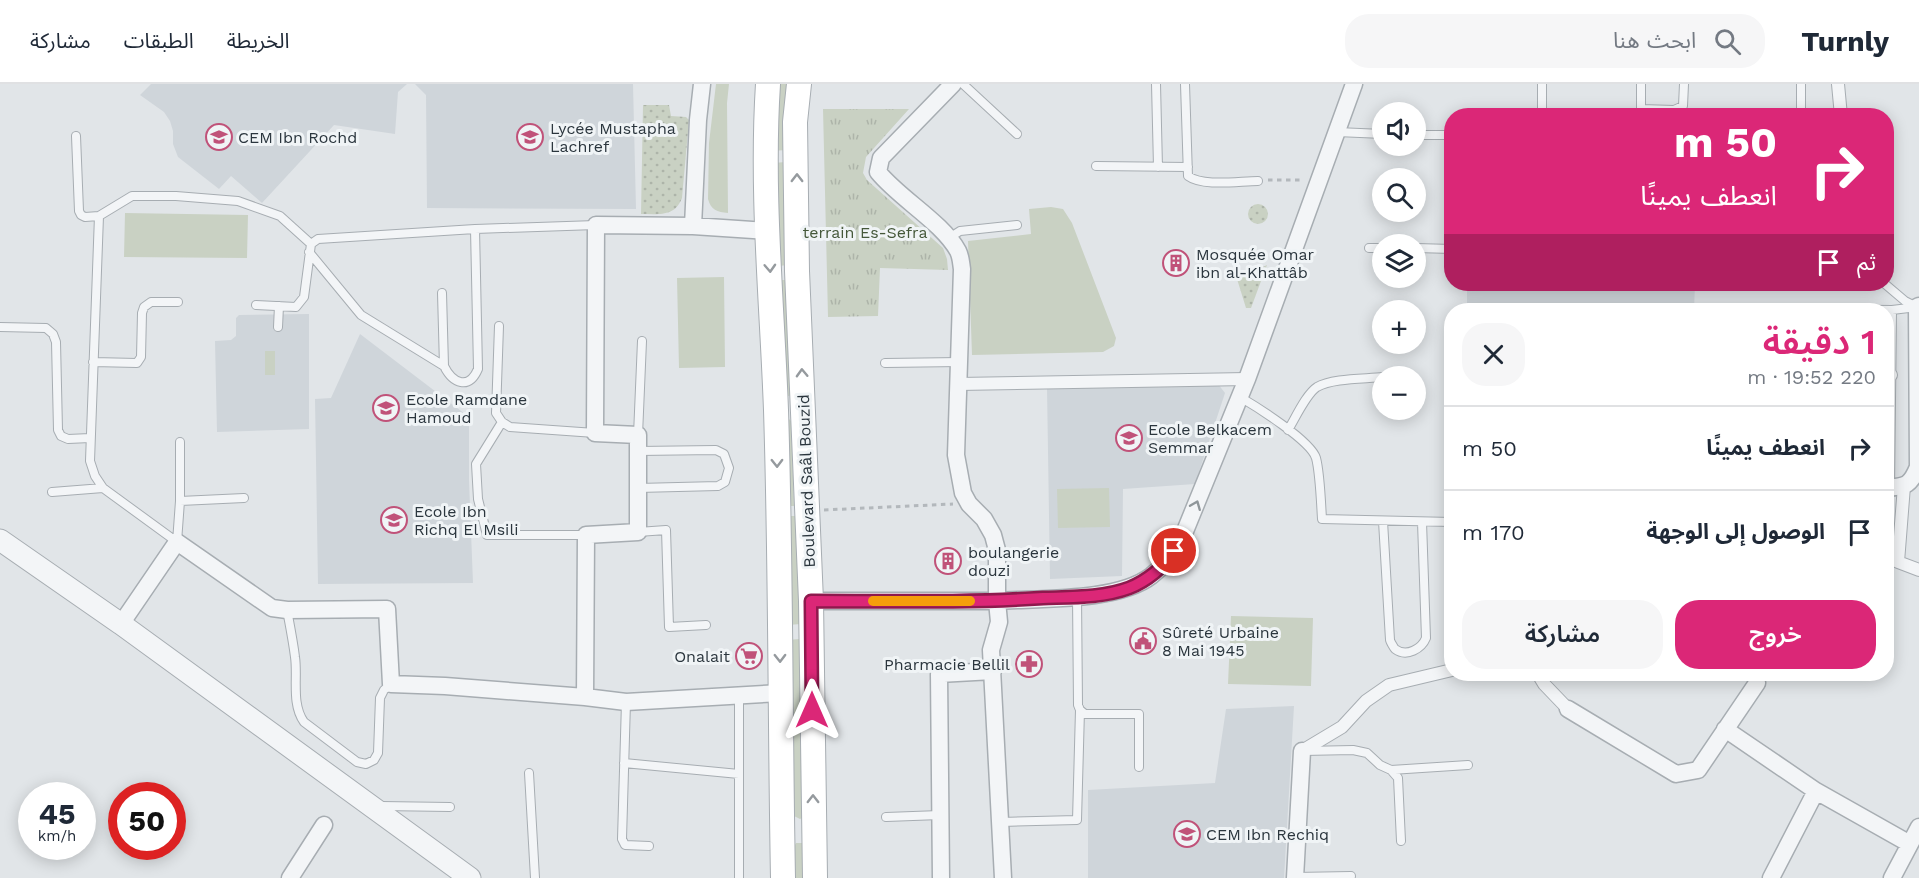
<!DOCTYPE html>
<html lang="ar">
<meta charset="utf-8">
<style>
body{margin:0;font-family:"Work Sans","Noto Sans Arabic",sans-serif;background:#f6f6f7;color:#1f2937;direction:rtl;height:100vh;display:flex;flex-direction:column;font-size:22px;white-space:nowrap}
*{box-sizing:border-box;margin:0}
p{font-size:20px;color:#747a83}
.icon{flex:none;width:33px;height:33px;fill:none;stroke:currentColor;stroke-width:2;stroke-linecap:round;stroke-linejoin:round}
.map{position:relative;flex:1;overflow:hidden;direction:ltr}
.sheet{position:absolute;left:1444px;top:219px;width:450px;height:378px;display:flex;flex-direction:column;background:#fff;border-radius:24px;box-shadow:0 3px 15px #0003;direction:rtl}
.sheet>*{flex:none}
.banner{position:absolute;left:1444px;top:24px;width:450px;height:183px;border-radius:24px;box-shadow:0 3px 15px #0003;direction:rtl;background:#db2777;color:#fff;overflow:hidden}
.buttons{position:absolute;left:1372px;top:18px;display:grid;gap:12px}
.buttons a{display:grid;place-items:center;width:54px;height:54px;border-radius:50%;background:#fff;box-shadow:0 3px 15px #0003;font-size:30px}
.speed{position:absolute;left:18px;top:698px;display:flex;gap:12px;font-size:30px;font-weight:700;text-align:center}
.speed>*{display:grid;place-content:center;width:78px;height:78px;border-radius:50%;background:#fff;box-shadow:0 3px 15px #0003;line-height:1}
.speed small{font-size:15px;font-weight:400}
.speed .limit{border:9px solid #d22;background:#fff;color:#111}
.pin{position:absolute;display:grid;place-items:center;width:51px;height:51px;color:#fff;margin:-26px;border:3px solid #fff;border-radius:50%;box-shadow:0 2px 6px #0007}
.me{position:absolute;width:66px;margin:-33px;rotate:0deg;stroke-linejoin:round;filter:drop-shadow(0 0 4px #0008)}
.turn{display:flex;align-items:center;gap:21px;height:126px;padding:0 18px;font-size:27px}
.turn .icon{width:78px;height:78px;stroke-width:2.5}
.turn b{display:block;font-size:42px;line-height:51px}
.then{display:flex;align-items:center;height:57px;padding:0 18px;background:#0003;gap:12px;font-size:22px}
.round{display:grid;place-items:center;flex:none;width:63px;height:63px;border-radius:24px;background:#f6f6f7}
.overview{display:flex;align-items:center;justify-content:space-between;height:102px;padding:0 18px}
h1{font-size:36px;font-weight:600;line-height:45px;color:#db2777}
.primary-button{display:flex;gap:12px;margin-top:auto;padding:12px 18px}
.primary-button a{flex:1;height:69px;border-radius:24px;background:#db2777;color:#fff;font-size:24px;font-weight:600;line-height:69px;text-align:center}
.primary-button a+a{background:#f6f6f7;color:#1f2937}
ul{padding:0;list-style:none}
li{display:flex;align-items:center;gap:18px;height:84px;padding:0 18px;border-top:2px solid #e0e1e3}
li div{flex:1}
li b{display:block;font-size:22px}
li em{font-style:normal}
header{display:flex;align-items:center;gap:36px;box-sizing:border-box;height:84px;padding:0 30px;background:#fff;border-bottom:2px solid #e0e1e3}
header strong{font-size:28px}
nav{display:flex;gap:33px;margin-inline-start:auto;font-size:21px}
.search{width:420px;height:54px;background:#f6f6f7;display:flex;align-items:center;gap:15px;box-sizing:border-box;padding:0 21px;border-radius:24px;color:#747a83;font-size:22px}
.map>svg:first-child{display:block}
.built{fill:#cfd5da}
.grass{fill:#c9d1c3}
.park{fill:url(#park-tufts)}
.garden{fill:url(#garden-dots)}
.lines{fill:none;stroke-linecap:round;stroke-linejoin:round}
.service-casing{stroke:#a7adb2;stroke-width:10}
.pedestrian-casing{stroke:#a7adb2;stroke-width:14}
.minor-casing{stroke:#a7adb2;stroke-width:19}
.tertiary-casing{stroke:#a7adb2;stroke-width:23}
.secondary-casing{stroke:#a7adb2;stroke-width:26}
.path{stroke:#b3b8bc;stroke-width:3;stroke-dasharray:4.5 4.5;stroke-linecap:butt}
.service{stroke:#f3f5f7;stroke-width:8}
.pedestrian{stroke:#f3f5f7;stroke-width:12}
.minor{stroke:#f3f5f7;stroke-width:16}
.tertiary{stroke:#f3f5f7;stroke-width:21}
.secondary{stroke:#fff;stroke-width:24}
.oneway{stroke:#959a9e}
.oneway2{stroke:#8f969a}
.route-casing{stroke:#8e194d;stroke-width:15}
.route{stroke:#db2777;stroke-width:10}
.slow{stroke:#f59e0b;stroke-width:10}
.labels{text-anchor:middle;stroke-width:6;stroke-linejoin:round;paint-order:stroke}
.poi-label{font-size:16px;fill:#2b363e;stroke:#f0f4f6;text-anchor:start}
.park-label{font-size:16px;fill:#45583a;stroke:#f0f4f6}
.street-label{font-size:16px;fill:#2b363e;stroke:#f0f4f6}
</style>
<header>
<strong>Turnly</strong>
<div class="search"><svg class="icon" aria-label="search" viewBox="0 0 24 24"><circle cx="10" cy="10" r="6"/><path d="M15 15l6 6"/></svg>ابحث هنا</div>
<nav><a>الخريطة</a><a>الطبقات</a><a>مشاركة</a></nav>
</header>
<div class="map">
<svg width="1919" height="794" viewBox="0 0 1919 794">
<defs>
<pattern id="park-tufts" width="24" height="20" patternUnits="userSpaceOnUse" patternTransform="scale(1.5)"><rect width="24" height="20" fill="#c9d1c3"/><path d="M3 7l-1-3M5 7V3M7 7l1-3M15 17l-1-3M17 17v-4M19 17l1-3" fill="none" stroke="#adb4a9"/></pattern>
<pattern id="garden-dots" width="8" height="8" patternUnits="userSpaceOnUse" patternTransform="scale(1.5)"><rect width="8" height="8" fill="#c9d1c3"/><path d="M2 2h.1M6 6h.1" fill="none" stroke="#adb4a9" stroke-width="1.8" stroke-linecap="round"/></pattern>
</defs>
<rect width="100%" height="100%" fill="#e1e5e8"/>
<path class="built" d="M 151,0 L 407,0 L 398,8 L 395,50 L 334,41 L 262,119 L 231,92 L 219,105 L 178,73 L 173,60 L 173,47 L 170,37 L 164,28 L 140,11 Z
M 415,0 L 633,0 L 636,125 L 427,124 L 426,11 Z
M 1467,200 L 1695,200 L 1694,226 L 1467,226 Z
M 309,230 L 309,345 L 217,348 L 215,257 L 231,256 L 236,252 L 236,234 L 239,231 Z
M 360,250 L 469,333 L 469,396 L 473,499 L 318,500 L 315,315 L 331,314 Z
M 1218,300 L 1225,309 L 1195,400 L 1123,405 L 1122,492 L 1050,495 L 1047,303 Z
M 1294,622 L 1284,794 L 1088,794 L 1088,706 L 1215,699 L 1226,625 Z"/>
<path class="grass" d="M 716,0 L 729,0 L 727,19 L 728,129 C 717,128 711,126 708,115 L 709,59 Z
M 774,0 L 789,0 L 786,66 L 772,67 Z
M 786,78 L 789,181 L 778,182 L 773,79 Z
M 1051,123 L 1063,125 L 1072,139 L 1116,254 L 1114,262 L 1103,268 L 972,271 L 968,157 L 1031,150 L 1029,125 Z
M 125,129 L 248,131 L 247,174 L 124,173 Z
M 724,193 L 725,283 L 679,284 L 677,194 Z
M 777,196 L 789,196 L 791,311 L 786,313 Z
M 265,267 L 275,267 L 275,291 L 265,291 Z
M 788,334 L 791,337 L 794,422 L 783,422 Z
M 1109,404 L 1110,443 L 1058,444 L 1057,405 Z
M 784,432 L 797,432 L 801,540 L 788,541 Z
M 1231,532 L 1313,534 L 1311,602 L 1228,600 Z
M 800,555 L 803,629 L 790,630 L 787,556 Z
M 791,637 L 803,637 L 804,733 L 800,735 L 794,732 Z
M 796,759 L 804,759 L 807,794 L 795,794 L 794,763 Z"/>
<path class="park" d="M 823,25 L 909,25 L 866,73 L 863,89 L 867,96 L 943,164 L 947,175 L 948,186 L 880,184 L 878,232 L 828,233 Z"/>
<path class="garden" d="M 643,21 L 669,21 L 671,32 L 686,33 L 689,36 L 682,114 C 675,133 659,130 641,130 Z
M1248 130a10 10 0 1 1 20 0a10 10 0 1 1-20 0Z
M 1267,181 L 1251,224 L 1246,224 L 1237,195 Z"/>
<g class="lines">
<defs>
<path id="service" d="M 963,0 L 1017,50
M 1156,0 L 1158,83
M 1185,0 L 1188,92 C 1203,103 1239,97 1258,97
M 1542,0 L 1542,32
M 1801,0 L 1801,32
M 1641,25 L 1674,26 L 1683,22 L 1684,0
M 1641,32 L 1641,0
M 1337,48 L 1383,50
M 1416,51 L 1452,51
M 76,52 L 79,127 L 81,131 L 85,133 L 99,132 L 132,112 L 176,112 L 238,117 L 280,132 L 311,160
M 1096,82 L 1188,83
M 99,132 L 90,377 L 95,392 L 103,404 L 177,458
M 949,154 L 960,147 L 1017,141
M 1369,164 L 1383,164
M 1416,164 L 1452,165
M 309,168 L 361,231 L 444,282
M 1885,200 L 1905,217 L 1917,223
M 442,209 L 444,282 C 453,300 469,306 478,285 L 475,145
M 256,221 L 296,223 L 304,213 L 311,160 L 318,155 L 475,145 L 596,141
M 1786,225 L 1892,226 L 1917,223
M 499,242 L 496,329 L 502,338 L 510,343 L 595,349
M 0,243 L 46,244 L 53,250 L 56,258 L 58,346 L 61,352 L 68,355 L 90,354
M 278,243 L 279,222
M 93,278 L 137,279 L 141,273 L 142,229 L 144,223 L 151,218 L 178,218
M 885,279 L 960,278
M 1240,313 C 1257,323 1311,357 1316,374 C 1320,389 1321,419 1322,435 L 1452,438
M 502,338 L 476,380 L 478,415 L 487,451 L 586,451
M 1288,346 C 1295,335 1306,310 1317,303 C 1332,294 1365,295 1383,293
M 638,351 L 642,257
M 638,367 L 716,366 L 724,370 L 729,384 L 725,398 L 718,402 L 638,404
M 1890,404 L 1892,226
M 52,408 L 103,404
M 180,417 L 244,414
M 1383,437 L 1390,556 C 1390,557 1394,564 1395,565 C 1407,574 1422,564 1426,554 L 1422,438
M 638,448 L 666,446 L 669,543 L 706,541
M 177,458 L 180,417 L 180,358
M 1077,512 L 1078,621 L 1080,626 L 1085,630 L 1139,630 L 1139,683
M 287,526 C 290,542 293,557 295,573 C 298,593 291,620 304,638 L 357,678 L 366,680 L 374,676 L 378,669 L 380,614 L 384,606 L 391,600
M 739,612 L 739,794
M 626,618 L 622,755 L 625,761 L 649,762
M 1303,667 L 1353,666 L 1367,669 L 1380,681 L 1391,686 L 1398,694 L 1401,757
M 624,679 L 739,690
M 1391,686 L 1468,681
M 529,689 L 535,794
M 381,722 L 450,723
M 886,733 L 940,731
M 1001,738 L 1077,736 L 1080,626
M 1295,793 L 1351,792"/>
<path id="pedestrian" d="M 1838,0 L 1841,32
M 1887,291 L 1891,291
M 958,300 L 1247,295
M 1904,402 L 1898,478 L 1919,486
M 1538,590 L 1544,600 L 1568,625
M 1302,667 L 1342,643 L 1366,617 L 1389,601 L 1452,586"/>
<path id="minor" d="M 953,0 L 881,74 L 878,88 C 900,115 942,138 958,167 C 961,173 961,179 962,185 L 956,371 L 963,409 L 969,420 L 984,435 L 993,451 L 997,466 L 997,517 C 1039,514 1117,518 1151,492 C 1164,482 1172,470 1181,457 L 1247,295 L 1354,0
M 693,142 L 698,36 L 702,0
M 1887,404 C 1906,402 1910,402 1918,383 L 1917,223 L 1919,222
M 811,517 L 997,517 L 999,538 L 991,566 L 1003,794
M 121,540 L 177,458 L 272,524 L 287,526 L 387,525 L 391,600 L 445,602 L 585,613 L 626,618 L 781,609
M 585,613 L 586,451 L 638,448 L 638,351 L 595,349 L 596,141 L 693,142 L 768,147
M 1568,625 L 1676,690 L 1698,686 L 1757,599
M 1725,645 L 1816,707 L 1910,760
M 290,794 L 324,741
M 941,794 L 939,590 L 993,587
M 1295,794 L 1302,667
M 1771,794 L 1816,707
M 1892,794 L 1919,743"/>
<path id="tertiary" d="M 0,456 L 121,540 L 470,794"/>
<path id="secondary" d="M 768,0 C 761,109 772,218 776,326 C 781,482 780,638 783,794
M 799,0 L 795,38 L 797,187 L 811,517 L 815,794"/>
</defs>
<use href="#service" class="service-casing"/>
<use href="#pedestrian" class="pedestrian-casing"/>
<use href="#minor" class="minor-casing"/>
<use href="#tertiary" class="tertiary-casing"/>
<use href="#secondary" class="secondary-casing"/>
<path class="path" d="M 1268,96 L 1304,96
M 824,426 L 953,420"/>
<use href="#service" class="service"/>
<use href="#pedestrian" class="pedestrian"/>
<use href="#minor" class="minor"/>
<use href="#tertiary" class="tertiary"/>
<use href="#secondary" class="secondary"/>
</g>
<defs><path id="oneway-chevron" d="M-2-3.5L2.5 0L-2 3.5" fill="none" stroke-width="1.6" stroke-linecap="round" stroke-linejoin="round" transform="scale(1.5)"/></defs>
<g class="oneway">
<use href="#oneway-chevron" transform="translate(797 94) rotate(-90)"/>
<use href="#oneway-chevron" transform="translate(770 184) rotate(87)"/>
<use href="#oneway-chevron" transform="translate(802 289) rotate(-92)"/>
<use href="#oneway-chevron" transform="translate(777 379) rotate(89)"/>
<use href="#oneway-chevron" transform="translate(780 574) rotate(89)"/>
<use href="#oneway-chevron" transform="translate(813 715) rotate(-90)"/>
</g>
<use class="oneway2" href="#oneway-chevron" transform="translate(1196 421) rotate(-68)"/>
<g class="lines">
<defs>
<path id="route" d="M 812,626 L 811,517 C 888,517 966,519 1043,514 C 1071,513 1102,514 1129,504 C 1147,497 1164,483 1174,467"/>
</defs>
<use href="#route" class="route-casing"/>
<use href="#route" class="route"/>
<path class="slow" d="M 873,517 L 970,517"/>
</g>
<defs>
<symbol id="school-ring" viewBox="-11 -11 22 22"><circle r="9.5" fill="#f0f4f6" stroke="#c05279" stroke-width="1.5"/><path d="M0-5L7-2L0 1L-7-2ZM-4 1L0 2.5L4 1V4Q0 6-4 4Z" fill="#c05279"/></symbol>
<symbol id="building-ring" viewBox="-11 -11 22 22"><circle r="9.5" fill="#f0f4f6" stroke="#c05279" stroke-width="1.5"/><path d="M-4-6H4V6H1V3H-1V6H-4ZM-2.5-4.3h1.7v1.8h-1.7ZM.8-4.3h1.7v1.8H.8ZM-2.5-1h1.7V.8h-1.7ZM.8-1h1.7V.8H.8Z" fill="#c05279"/></symbol>
<symbol id="civic-ring" viewBox="-11 -11 22 22"><circle r="9.5" fill="#f0f4f6" stroke="#c05279" stroke-width="1.5"/><path d="M-.6-6.5H3V-4.5H.6V-3L4-1V1h2V6H-6V1h2V-1L-.6-3ZM-1.2 2.5V6h2.4V2.5Z" fill="#c05279"/></symbol>
<symbol id="supermarket-ring" viewBox="-11 -11 22 22"><circle r="9.5" fill="#f0f4f6" stroke="#c05279" stroke-width="1.5"/><path d="M-6-5.5h2.5l.6 2H6L4.5 2H-2.5L-4.4-4H-6ZM-1.5 3.2a1.3 1.3 0 1 0 .1 0ZM3 3.2a1.3 1.3 0 1 0 .1 0Z" fill="#c05279"/></symbol>
<symbol id="pharmacy-ring" viewBox="-11 -11 22 22"><circle r="9.5" fill="#f0f4f6" stroke="#c05279" stroke-width="1.5"/><path d="M-2-6h4v4h4v4h-4v4h-4v-4h-4v-4h4Z" fill="#c05279"/></symbol>
</defs>
<g fill-rule="evenodd">
<use href="#school-ring" x="204" y="38" width="30" height="30"/>
<use href="#school-ring" x="515" y="38" width="30" height="30"/>
<use href="#building-ring" x="1161" y="164" width="30" height="30"/>
<use href="#school-ring" x="371" y="309" width="30" height="30"/>
<use href="#school-ring" x="1114" y="339" width="30" height="30"/>
<use href="#school-ring" x="379" y="421" width="30" height="30"/>
<use href="#building-ring" x="933" y="462" width="30" height="30"/>
<use href="#civic-ring" x="1128" y="542" width="30" height="30"/>
<use href="#supermarket-ring" x="734" y="557" width="30" height="30"/>
<use href="#pharmacy-ring" x="1014" y="565" width="30" height="30"/>
<use href="#school-ring" x="1172" y="735" width="30" height="30"/>
</g>
<g class="labels">
<g class="poi-label">
<text x="550" y="50">Lycée Mustapha<tspan x="550" dy="18">Lachref</tspan></text>
<text x="238" y="59">CEM Ibn Rochd</text>
<text x="1196" y="176">Mosquée Omar<tspan x="1196" dy="18">ibn al-Khattâb</tspan></text>
<text x="406" y="321">Ecole Ramdane<tspan x="406" dy="18">Hamoud</tspan></text>
<text x="1148" y="351">Ecole Belkacem<tspan x="1148" dy="18">Semmar</tspan></text>
<text x="414" y="433">Ecole Ibn<tspan x="414" dy="18">Richq El Msili</tspan></text>
<text x="968" y="474">boulangerie<tspan x="968" dy="18">douzi</tspan></text>
<text x="1162" y="554">Sûreté Urbaine<tspan x="1162" dy="18">8 Mai 1945</tspan></text>
<text x="730" y="578" text-anchor="end">Onalait</text>
<text x="1010" y="586" text-anchor="end">Pharmacie Bellil</text>
<text x="1206" y="756">CEM Ibn Rechiq</text>
</g>
<g class="park-label">
<text x="865" y="154">terrain Es-Sefra</text>
</g>
<g class="street-label">
<text transform="translate(806 397) rotate(-92)" y="6">Boulevard Saâl Bouzid</text>
</g>
</g>
</svg>
<div class="buttons">
<a><svg class="icon" aria-label="sound" viewBox="0 0 24 24"><path d="M4 9h4l5-4v14l-5-4H4zM17 9q2 3 0 6"/></svg></a>
<a><svg class="icon" aria-label="search" viewBox="0 0 24 24"><circle cx="10" cy="10" r="6"/><path d="M15 15l6 6"/></svg></a>
<a><svg class="icon" aria-label="layers" viewBox="0 0 24 24"><path d="M12 4l9 5-9 5-9-5zM3 14l9 5 9-5"/></svg></a>
<a>+</a>
<a>−</a>
</div>
<div class="speed"><div>45<small>km/h</small></div><div class="limit">50</div></div>
<div class="pin" style="left:1174px;top:467px;background:#d93025"><svg class="icon" aria-label="arrive" viewBox="0 0 24 24"><path d="M6 21V4h12l-3 4 3 4H6"/></svg></div>
<svg class="me" style="left:812px;top:626px" viewBox="-20 -20 40 40"><path d="M0-17L14 15 0 8-14 15z" fill="#db2777" stroke="#fff" stroke-width="4"/></svg>
<div class="banner">
<div class="turn"><svg class="icon" aria-label="right" viewBox="0 0 24 24"><path d="M7 20v-9h11M14 6l5 5-5 5"/></svg><div><b>50 m</b>انعطف يمينًا</div></div>
<div class="then">ثم<svg class="icon" aria-label="arrive" viewBox="0 0 24 24"><path d="M6 21V4h12l-3 4 3 4H6"/></svg></div>
</div>
<section class="sheet">
<div class="overview"><div><h1>1 دقيقة</h1><p>220 m · 19:52</p></div><a class="round"><svg class="icon" aria-label="close" viewBox="0 0 24 24"><path d="M6 6l12 12M18 6L6 18"/></svg></a></div>
<ul>
<li><svg class="icon" aria-label="right" viewBox="0 0 24 24"><path d="M7 20v-9h11M14 6l5 5-5 5"/></svg><div><b>انعطف يمينًا</b></div><em>50 m</em></li>
<li><svg class="icon" aria-label="arrive" viewBox="0 0 24 24"><path d="M6 21V4h12l-3 4 3 4H6"/></svg><div><b>الوصول إلى الوجهة</b></div><em>170 m</em></li>
</ul>
<div class="primary-button"><a>خروج</a><a>مشاركة</a></div>
</section>
</div>
